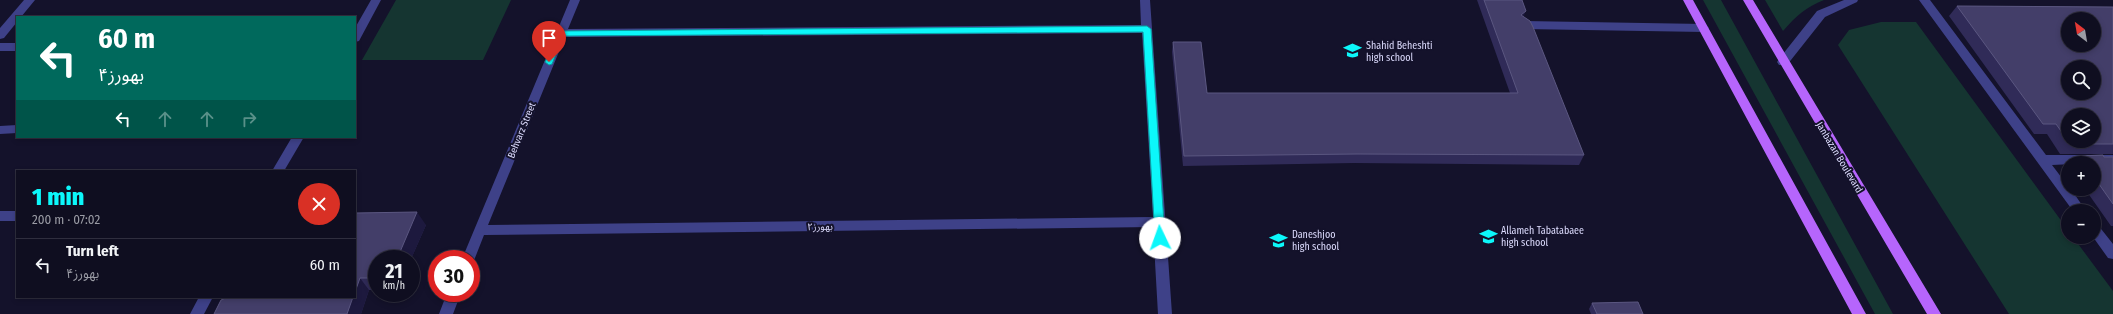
<!DOCTYPE html>
<meta charset="utf-8">
<style>
body{margin:0;font-family:"Fira Sans Condensed","Noto Sans Arabic",sans-serif;background:#181729;color:#f1f3f6;height:100vh;display:flex;flex-direction:column;font-size:15px;white-space:nowrap}
*{box-sizing:border-box;margin:0}
p{font-size:13px;color:#9b9ca5}
.icon{flex:none;width:22px;height:22px;fill:none;stroke:currentColor;stroke-width:2;stroke-linecap:round;stroke-linejoin:round}
.map{position:relative;flex:1;overflow:hidden}
.side{position:absolute;left:16px;top:170px;width:340px;height:128px;display:flex;flex-direction:column;background:#0f0e20;border-radius:0px;box-shadow:0 2px 6px #0003,0 0 0 1px #2f2e3e}
.side>*{flex:none}
.top-card{position:absolute;left:16px;top:16px;width:340px;height:122px;border-radius:0px;box-shadow:0 2px 6px #0003,0 0 0 1px #2f2e3e;background:#00695c;color:#fff;overflow:hidden}
.needle{width:26px;rotate:329deg}
.fabs{position:absolute;left:2061px;top:12px;display:grid;gap:8px}
.fabs a{display:grid;place-items:center;width:40px;height:40px;border-radius:50%;background:#0f0e20;box-shadow:0 2px 6px #0003,0 0 0 1px #2f2e3e;font-size:20px}
.speed{position:absolute;left:368px;top:250px;display:flex;gap:8px;font-size:20px;font-weight:700;text-align:center}
.speed>*{display:grid;place-content:center;width:52px;height:52px;border-radius:50%;background:#0f0e20;box-shadow:0 2px 6px #0003,0 0 0 1px #2f2e3e;line-height:1}
.speed small{font-size:10px;font-weight:400}
.speed .limit{border:6px solid #d22;background:#fff;color:#111}
.pin{position:absolute;display:grid;place-items:center;width:34px;height:34px;color:#fff;margin:-41px -17px;border-radius:50% 50% 50% 0;rotate:-45deg;box-shadow:0 0 4px #0007}
.pin .icon{rotate:45deg}
.me{position:absolute;width:44px;margin:-22px;rotate:357deg;stroke-linejoin:round;filter:drop-shadow(0 0 3px #0008)}
.turn{display:flex;align-items:center;gap:14px;height:84px;padding:0 16px;font-size:18px}
.turn .icon{width:52px;height:52px;stroke-width:2.5}
.turn b{display:block;font-size:28px;line-height:34px}
.lanes{display:flex;align-items:center;height:38px;padding:0 16px;background:#0003;justify-content:center;gap:20px;direction:ltr}
.lanes .off{opacity:.35}
.round{display:grid;place-items:center;flex:none;width:42px;height:42px;border-radius:21px;background:#181729}
.overview{display:flex;align-items:center;justify-content:space-between;height:68px;padding:0 16px}
h1{font-size:24px;font-weight:800;line-height:30px;color:#0cf7fa}
ul{padding:0;list-style:none}
li{display:flex;align-items:center;gap:12px;height:52px;padding:0 16px;border-top:1px solid #2f2e3e}
li div{flex:1}
li b{display:block;font-size:15px}
li em{font-style:normal}
.map>svg:first-child{display:block}
.green{fill:#153531}
.lines{fill:none;stroke-linecap:round;stroke-linejoin:round}
.minor{fill:#3e4188;fill-rule:evenodd}
.major{fill:#b665fc;fill-rule:evenodd}
.wall{fill:#302b58}
.shaded-wall{fill:#1d193e}
.building{fill:#433e69;stroke:#5b5781;fill-rule:evenodd}
.route{fill:#0cf7fa;stroke:#08a1a2}
.labels{text-anchor:middle;stroke-width:4;stroke-linejoin:round;paint-order:stroke}
.poi-label{font-size:10px;fill:#dddcfe;stroke:#14122b;text-anchor:start}
.street-label{font-size:10px;fill:#dddcfe;stroke:#14122b}
</style>
<div class="map">
<svg width="2113" height="314" viewBox="0 0 2113 314">
<rect width="100%" height="100%" fill="#14122b"/>
<path class="green" d="M 396,0 L 511,0 L 483,60 L 362,60 Z
M 1703,0 L 1721,0 L 1893,314 L 1875,314 Z
M 1765,0 L 1824,0 C 1806,7 1796,16 1783,31 Z
M 1881,22 L 1916,22 L 2068,230 L 2068,237 L 2073,237 L 2113,291 L 2113,314 L 2009,314 L 1838,45 L 1849,30 Z"/>
<g class="lines">
<path class="minor" d="M 24,0 L 35,0 L 21,17 L 17,17 L 17,22 L 4,38 L 0,39 L 0,28 Z
M 371,0 L 381,0 L 359,41 L 355,42 L 355,28 Z
M 570,0 L 580,0 L 568,29 L 1141,25 L 1140,0 L 1150,0 L 1172,314 L 1158,314 L 1153,227 L 484,235 L 473,263 L 471,263 L 471,259 L 462,259 ZM 1142,33 L 1153,217 L 488,225 L 565,37 Z
M 1844,0 L 1858,0 L 1857,2 L 1825,17 L 1787,65 L 1779,65 L 1777,62 L 1779,59 L 1817,11 Z
M 1919,0 L 1930,0 L 2046,155 L 2113,155 L 2113,165 L 2094,165 L 2094,163 L 2052,165 L 2068,186 L 2068,189 L 2071,189 L 2086,211 L 2073,211 Z
M 1524,21 L 1704,24 L 1709,28 L 1704,32 L 1524,29 L 1519,25 Z
M 0,43 L 17,43 L 17,51 L 0,51 Z
M 17,125 L 17,133 L 0,134 L 0,126 Z
M 292,137 L 304,137 L 284,171 L 272,171 Z
M 0,211 L 17,211 L 17,221 L 0,221 Z
M 2094,224 L 2098,225 L 2113,244 L 2113,259 L 2108,258 L 2093,237 Z
M 447,293 L 461,293 L 453,314 L 439,314 Z
M 199,297 L 213,297 L 204,314 L 190,314 Z"/>
<path class="major" d="M 1683,0 L 1693,0 L 1866,314 L 1852,314 Z
M 1743,0 L 1753,0 L 1941,314 L 1927,314 Z"/>
</g>
<path class="wall" d="M 1477,0 L 1522,0 L 1524,17 L 1584,155 L 1579,165 L 1354,163 L 1183,166 L 1172,52 L 1173,42 L 1207,93 L 1510,93 Z
M 1957,6 L 2113,7 L 2113,154 L 2060,154 L 2047,134 L 2034,134 L 1949,16 Z
M 2079,156 L 2113,157 L 2113,226 L 2111,226 L 2085,189 L 2094,189 L 2094,163 L 2072,163 Z
M 355,213 L 426,225 L 411,259 L 377,259 L 377,290 L 369,290 L 361,314 L 214,314 L 355,297 Z
M 1592,303 L 1643,314 L 1591,314 L 1589,309 Z"/>
<path class="shaded-wall" d="M 1526,11 L 1522,21 L 1521,15 Z
M 417,212 L 426,225 L 411,259 L 397,259 Z
M 360,278 L 369,290 L 361,314 L 347,314 L 353,297 L 355,297 L 355,292 Z"/>
<path class="building" d="M 1484,0 L 1522,0 L 1526,11 L 1521,15 L 1530,21 L 1533,27 L 1584,155 L 1357,154 L 1184,156 L 1173,42 L 1201,42 L 1207,93 L 1518,93 Z
M 1957,6 L 2113,7 L 2113,144 L 2070,144 L 2068,141 L 2094,141 L 2094,115 L 2068,115 L 2068,141 L 2056,124 L 2043,124 ZM 2068,19 L 2094,19 L 2094,45 L 2068,45 ZM 2068,67 L 2094,67 L 2094,93 L 2068,93 Z
M 2103,155 L 2104,157 L 2113,157 L 2113,204 L 2094,177 L 2094,163 L 2084,163 L 2079,156 Z
M 417,212 L 397,259 L 377,259 L 377,278 L 360,278 L 355,292 L 355,213 Z
M 228,297 L 353,297 L 347,314 L 214,314 L 221,300 Z
M 1638,302 L 1643,314 L 1597,314 L 1592,303 Z"/>
<path class="route" d="M 1147,26 L 1151,29 L 1165,238 L 1160,242 L 1155,238 L 1143,32 L 564,36 L 552,64 L 549,65 L 545,62 L 557,34 L 561,31 Z"/>
<defs>
<symbol id="school-bare" viewBox="-9 -9 18 18"><path d="M0-5L7-2L0 1L-7-2ZM-4 1L0 2.5L4 1V4Q0 6-4 4Z" fill="#0cf7fa" stroke="#14122b" stroke-width="2.5" paint-order="stroke"/></symbol>
</defs>
<g fill-rule="evenodd">
<use href="#school-bare" x="1340" y="38" width="25" height="25"/>
<use href="#school-bare" x="1476" y="224" width="25" height="25"/>
<use href="#school-bare" x="1266" y="228" width="25" height="25"/>
</g>
<g class="labels">
<g class="poi-label">
<text x="1366" y="49">Shahid Beheshti<tspan x="1366" dy="12">high school</tspan></text>
<text x="1501" y="234">Allameh Tabatabaee<tspan x="1501" dy="12">high school</tspan></text>
<text x="1292" y="238">Daneshjoo<tspan x="1292" dy="12">high school</tspan></text>
</g>
<g class="street-label">
<text transform="translate(521 130) rotate(-68)" y="4">Behvarz Street</text>
<text transform="translate(1840 157) rotate(59)" y="4">Janbazan Boulevard</text>
<text transform="translate(820 226) rotate(-1)" y="4">بهورز۲</text>
</g>
</g>
</svg>
<div class="fabs">
<a><svg class="needle" viewBox="-14 -14 28 28"><path d="M0-13l5 13h-10z" fill="#e53935"/><path d="M0 13l5-13h-10z" fill="#9b9ca5"/></svg></a>
<a><svg class="icon" aria-label="search" viewBox="0 0 24 24"><circle cx="10" cy="10" r="6"/><path d="M15 15l6 6"/></svg></a>
<a><svg class="icon" aria-label="layers" viewBox="0 0 24 24"><path d="M12 4l9 5-9 5-9-5zM3 14l9 5 9-5"/></svg></a>
<a>+</a>
<a>−</a>
</div>
<div class="speed"><div>21<small>km/h</small></div><div class="limit">30</div></div>
<div class="pin" style="left:549px;top:62px;background:#d93025"><svg class="icon" aria-label="arrive" viewBox="0 0 24 24"><path d="M6 21V4h12l-3 4 3 4H6"/></svg></div>
<svg class="me" style="left:1160px;top:238px" viewBox="-20 -20 40 40"><circle r="19" fill="#fff"/><path d="M0-13L10 11 0 6-10 11z" fill="#0cf7fa"/></svg>
<div class="top-card">
<div class="turn"><svg class="icon" aria-label="left" viewBox="0 0 24 24"><path d="M17 20v-9H6M10 6l-5 5 5 5"/></svg><div><b>60 m</b>بهورز۴</div></div>
<div class="lanes"><svg class="icon" aria-label="left" viewBox="0 0 24 24"><path d="M17 20v-9H6M10 6l-5 5 5 5"/></svg><svg class="icon off" aria-label="ahead" viewBox="0 0 24 24"><path d="M12 20V5M6 11l6-6 6 6"/></svg><svg class="icon off" aria-label="ahead" viewBox="0 0 24 24"><path d="M12 20V5M6 11l6-6 6 6"/></svg><svg class="icon off" aria-label="right" viewBox="0 0 24 24"><path d="M7 20v-9h11M14 6l5 5-5 5"/></svg></div>
</div>
<section class="side">
<div class="overview"><div><h1>1 min</h1><p>200 m · 07:02</p></div><a class="round" style="background:#d93025;color:#fff"><svg class="icon" aria-label="close" viewBox="0 0 24 24"><path d="M6 6l12 12M18 6L6 18"/></svg></a></div>
<ul>
<li><svg class="icon" aria-label="left" viewBox="0 0 24 24"><path d="M17 20v-9H6M10 6l-5 5 5 5"/></svg><div><b>Turn left</b><p>بهورز۴</p></div><em>60 m</em></li>
</ul>
</section>
</div>
